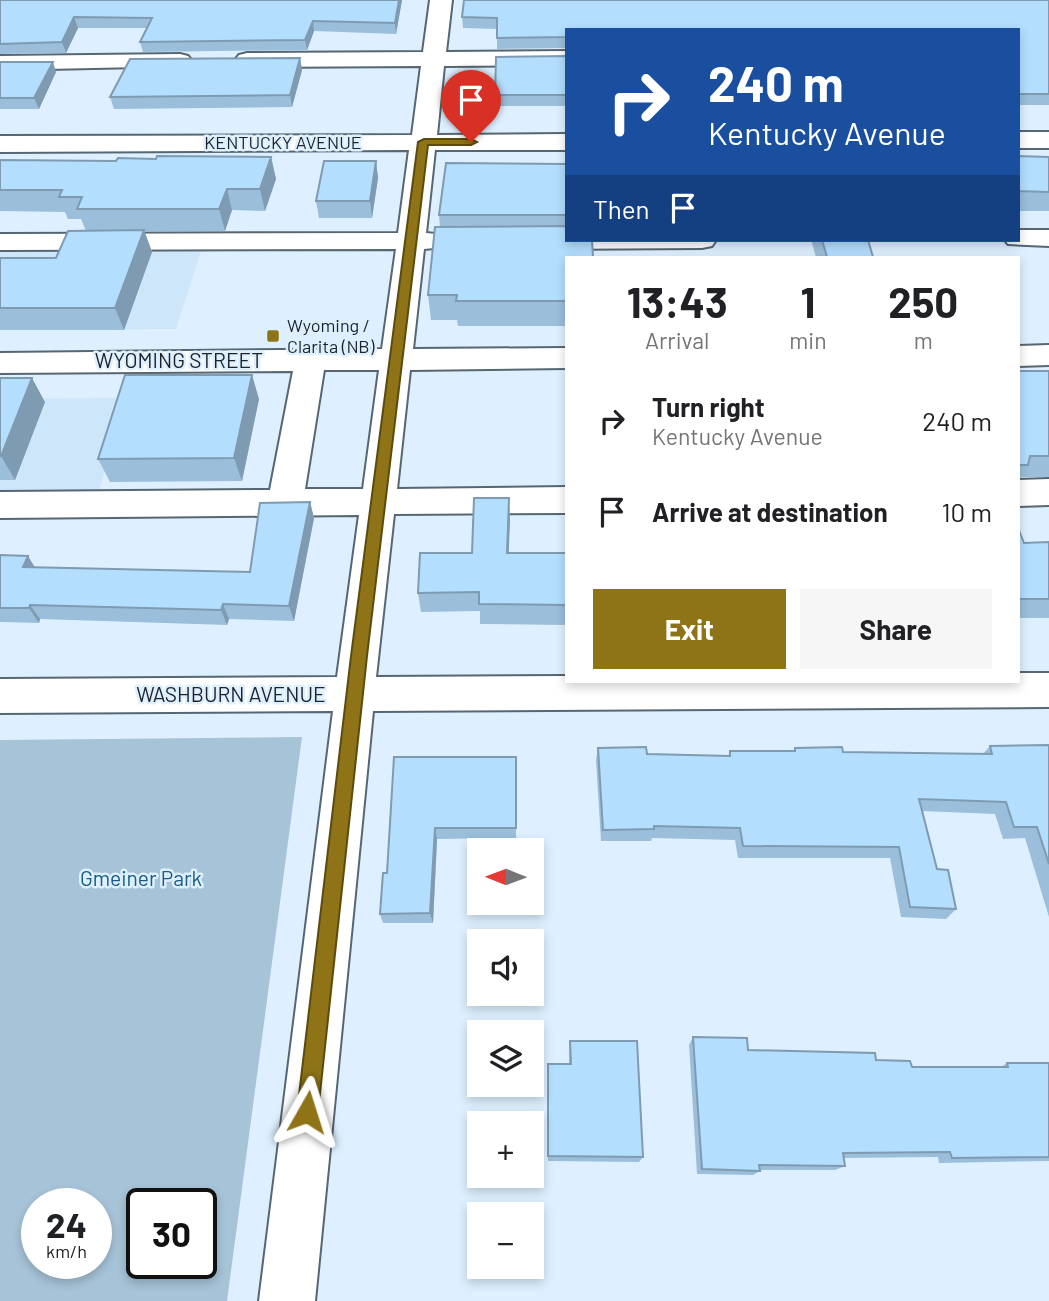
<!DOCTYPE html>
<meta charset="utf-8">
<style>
body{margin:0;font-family:Barlow,sans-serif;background:#f6f6f6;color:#202124;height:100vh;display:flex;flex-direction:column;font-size:26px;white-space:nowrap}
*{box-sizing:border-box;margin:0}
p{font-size:23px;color:#757577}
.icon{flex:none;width:38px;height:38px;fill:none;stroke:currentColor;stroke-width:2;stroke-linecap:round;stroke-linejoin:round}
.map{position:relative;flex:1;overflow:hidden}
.drawer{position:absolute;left:565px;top:256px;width:455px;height:427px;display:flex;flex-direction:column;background:#fff;border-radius:0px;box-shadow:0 4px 10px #0003}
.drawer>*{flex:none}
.banner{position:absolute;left:565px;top:28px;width:455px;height:214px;border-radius:0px;box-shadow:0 4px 10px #0003;background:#1a4fa0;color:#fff;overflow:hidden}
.needle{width:46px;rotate:271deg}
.tools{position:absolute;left:467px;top:838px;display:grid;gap:14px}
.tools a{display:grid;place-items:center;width:77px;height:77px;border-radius:0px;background:#fff;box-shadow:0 4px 10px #0003;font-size:35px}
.speed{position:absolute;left:21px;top:1188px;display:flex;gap:14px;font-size:35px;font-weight:700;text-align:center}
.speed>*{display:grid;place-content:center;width:91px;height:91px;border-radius:50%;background:#fff;box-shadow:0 4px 10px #0003;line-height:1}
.speed small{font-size:18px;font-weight:400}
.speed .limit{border:4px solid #111;border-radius:10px;background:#fff;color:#111}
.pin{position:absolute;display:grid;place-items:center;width:60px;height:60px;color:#fff;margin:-72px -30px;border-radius:50% 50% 50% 0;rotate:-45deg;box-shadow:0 0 7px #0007}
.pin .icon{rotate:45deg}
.me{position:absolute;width:77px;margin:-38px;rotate:6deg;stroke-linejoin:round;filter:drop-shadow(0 0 5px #0008)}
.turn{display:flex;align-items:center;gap:24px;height:147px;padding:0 28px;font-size:32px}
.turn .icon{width:91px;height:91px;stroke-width:2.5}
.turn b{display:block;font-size:49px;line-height:60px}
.then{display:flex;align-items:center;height:66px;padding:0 28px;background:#0003;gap:14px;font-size:26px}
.eta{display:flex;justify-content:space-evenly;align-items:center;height:119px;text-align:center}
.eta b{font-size:42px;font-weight:700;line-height:49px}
.button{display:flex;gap:14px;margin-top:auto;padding:14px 28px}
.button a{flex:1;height:80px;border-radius:0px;background:#8e7317;color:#fff;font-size:28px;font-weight:700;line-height:80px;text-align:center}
.button a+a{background:#f6f6f6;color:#202124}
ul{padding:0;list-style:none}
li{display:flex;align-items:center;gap:21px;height:91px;padding:0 28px}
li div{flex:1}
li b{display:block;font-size:26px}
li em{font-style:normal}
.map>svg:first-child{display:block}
.built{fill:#cde6fa}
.green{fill:#a7c3d8;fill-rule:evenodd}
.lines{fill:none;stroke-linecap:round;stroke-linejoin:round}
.minor-casing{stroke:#566672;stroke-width:4}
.minor{fill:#fff;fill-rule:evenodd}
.wall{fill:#9bbfda}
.shaded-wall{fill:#7e9bb2}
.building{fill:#b4defe;stroke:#7e9bb2;stroke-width:2}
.route{fill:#8e7317;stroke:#5c4b0f;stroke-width:2}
.poi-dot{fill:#8e7317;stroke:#def0ff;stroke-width:2.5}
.labels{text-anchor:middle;stroke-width:5;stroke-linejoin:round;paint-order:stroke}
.far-street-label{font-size:18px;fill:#1d2429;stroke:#def0ff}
.far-poi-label{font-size:18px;fill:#1d2429;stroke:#def0ff;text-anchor:start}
.street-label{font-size:21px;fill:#1d2429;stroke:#def0ff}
.park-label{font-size:21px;fill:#185b84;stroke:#def0ff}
</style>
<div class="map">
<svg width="1049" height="1301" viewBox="0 0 1049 1301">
<rect width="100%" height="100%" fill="#def0ff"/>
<path class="built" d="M 202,248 L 176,329 L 0,330 L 0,249 Z
M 128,398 L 97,496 L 0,496 L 0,399 Z"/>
<path class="green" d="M 302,737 L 227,1301 L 0,1301 L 0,740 ZM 37,1204 L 96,1204 L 96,1264 L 37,1264 ZM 142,1204 L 201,1204 L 201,1264 L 142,1264 Z"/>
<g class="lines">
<defs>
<path id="minor" d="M 430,0 L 452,0 L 446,52 L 567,51 L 567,65 L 444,66 L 437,135 L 567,134 L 567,150 L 435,150 L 426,233 L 445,235 L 449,241 L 445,247 L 424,249 L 413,349 L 567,348 L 567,368 L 410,370 L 397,489 L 567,487 L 567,513 L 394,514 L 376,677 L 567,676 L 567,681 L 1018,681 L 1018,673 L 1049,673 L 1049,707 L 373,711 L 315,1301 L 259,1301 L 333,711 L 0,713 L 0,679 L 337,677 L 359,515 L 0,518 L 0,492 L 270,490 L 293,371 L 0,373 L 0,353 L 382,349 L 396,249 L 0,250 L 0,234 L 398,233 L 409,150 L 0,152 L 0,136 L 412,135 L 421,66 L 247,67 L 239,65 L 235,60 L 239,55 L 247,53 L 423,52 ZM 324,370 L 379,370 L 363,489 L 305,489 Z
M 180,54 L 188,56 L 192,61 L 188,66 L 0,70 L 0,56 Z
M 1018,132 L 1049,132 L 1049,148 L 1018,148 Z
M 1018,230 L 1049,230 L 1049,246 L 1008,244 L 1005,240 L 1018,240 Z
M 567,232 L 567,240 L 716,240 L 712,246 L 702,248 L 541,249 L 531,247 L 527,241 L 531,235 Z
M 1049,345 L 1049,365 L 1018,366 L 1018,346 Z
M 1049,479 L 1049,505 L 1018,506 L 1018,480 Z"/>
</defs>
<use href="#minor" class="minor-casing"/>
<use href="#minor" class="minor"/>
</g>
<path class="wall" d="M 0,0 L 402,0 L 396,34 L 314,31 L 307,50 L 143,52 L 140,42 L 147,28 L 78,28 L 66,53 L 0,54 Z
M 1049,0 L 1049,105 L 1018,105 L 1018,30 L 567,30 L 567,48 L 497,49 L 497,29 L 463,28 L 462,17 Z
M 567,56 L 567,106 L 495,106 L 495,95 Z
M 300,58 L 302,70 L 292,107 L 114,109 L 110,97 Z
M 0,62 L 56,72 L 39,109 L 0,109 Z
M 1018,156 L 1049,157 L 1049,211 L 1018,211 Z
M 271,157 L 276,179 L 265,211 L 232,210 L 225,231 L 144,231 L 152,252 L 124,330 L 0,330 L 0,258 L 56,258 L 86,231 L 81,219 L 68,219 L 65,212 L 0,211 L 0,160 L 116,161 L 156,159 Z
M 376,161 L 378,178 L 372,218 L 319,218 L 316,201 Z
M 567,164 L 567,326 L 458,326 L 457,320 L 431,320 L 428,295 L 440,227 L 439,215 Z
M 811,240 L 868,240 L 873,257 L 816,257 Z
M 1018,371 L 1049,371 L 1049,477 L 1021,477 L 1018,481 Z
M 0,378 L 45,402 L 15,480 L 0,480 Z
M 259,399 L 242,481 L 110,482 L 98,459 Z
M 310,502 L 314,518 L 294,621 L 229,619 L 227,625 L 40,619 L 39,623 L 0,622 L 0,555 L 35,568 L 250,572 Z
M 510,519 L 508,553 L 567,553 L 567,625 L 480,624 L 480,611 L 421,612 L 418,593 L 472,553 Z
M 1018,528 L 1024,543 L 1049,542 L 1049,618 L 1018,618 Z
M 1049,745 L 1049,917 L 1025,838 L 1003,839 L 995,814 L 922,811 L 937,869 L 956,909 L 946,919 L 901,917 L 890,858 L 738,858 L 735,840 L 652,838 L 651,841 L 601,841 L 596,760 L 598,748 L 647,754 L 728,756 L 730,751 L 793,751 L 795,748 L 843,752 L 983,754 L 990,746 Z
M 394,757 L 516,757 L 516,838 L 437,839 L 433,923 L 383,923 L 380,914 L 387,873 Z
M 693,1037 L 748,1050 L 876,1060 L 912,1067 L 1001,1067 L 1007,1063 L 1049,1063 L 1049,1161 L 939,1163 L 938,1157 L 843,1158 L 845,1166 L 835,1170 L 760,1170 L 760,1171 L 753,1175 L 697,1174 L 689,1045 Z
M 570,1041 L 643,1157 L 639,1162 L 548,1161 L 548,1064 L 569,1064 L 569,1049 Z"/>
<path class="shaded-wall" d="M 399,0 L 402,0 L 396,34 L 395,23 Z
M 74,17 L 78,28 L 66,53 L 62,42 Z
M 313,21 L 314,31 L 307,50 L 305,40 Z
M 300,58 L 302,70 L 292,107 L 290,95 Z
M 53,62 L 56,72 L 39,109 L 34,98 Z
M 271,157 L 276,179 L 265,211 L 260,189 Z
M 376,161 L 378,178 L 372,218 L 370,201 Z
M 227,189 L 232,210 L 225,231 L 219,209 Z
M 144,230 L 152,252 L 124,330 L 115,308 Z
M 252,375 L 259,399 L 242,481 L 234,458 Z
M 32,378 L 45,402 L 15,480 L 1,456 Z
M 509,498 L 510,519 L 508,573 L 507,553 Z
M 310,502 L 314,518 L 294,621 L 289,606 Z
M 28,556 L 37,571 L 23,567 Z
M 223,604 L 229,619 L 227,625 L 221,610 Z
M 30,605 L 40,619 L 39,623 L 29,608 Z
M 435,828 L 437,839 L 433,923 L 430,913 Z"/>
<path class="building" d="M 0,0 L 399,0 L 395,23 L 313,21 L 305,40 L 140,42 L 152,18 L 74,17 L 62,42 L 0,44 Z
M 464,0 L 1049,0 L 1049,94 L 1018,94 L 1018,30 L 567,30 L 567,37 L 497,38 L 497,18 L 462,17 Z
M 567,56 L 567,95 L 495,95 L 496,57 Z
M 300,58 L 290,95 L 110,97 L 130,59 Z
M 0,62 L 53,62 L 34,98 L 0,98 Z
M 157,156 L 271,157 L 260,189 L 227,189 L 219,209 L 77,209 L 82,197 L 59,197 L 62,190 L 0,190 L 0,160 L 116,161 L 118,158 L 156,159 Z
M 1018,156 L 1049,157 L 1049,192 L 1018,191 Z
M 324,161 L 376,161 L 370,201 L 316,201 Z
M 446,163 L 567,164 L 567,215 L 439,215 Z
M 567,226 L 567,240 L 592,240 L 593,257 L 567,257 L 567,301 L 456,301 L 457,295 L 428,295 L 435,227 Z
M 144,230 L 115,308 L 0,308 L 0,258 L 56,258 L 68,231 Z
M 822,240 L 868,240 L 873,257 L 827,257 Z
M 1018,371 L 1049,371 L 1049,456 L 1030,456 L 1028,465 L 1018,465 Z
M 125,375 L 252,375 L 234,458 L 98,459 Z
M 0,378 L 32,378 L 1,456 L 0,456 Z
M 474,498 L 509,498 L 507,553 L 567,553 L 567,605 L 479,604 L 479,592 L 418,593 L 420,553 L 472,553 Z
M 310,502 L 289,606 L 223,604 L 221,610 L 30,605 L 29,608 L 0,608 L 0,555 L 28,556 L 23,567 L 250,572 L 260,503 Z
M 1018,528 L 1024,543 L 1049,542 L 1049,599 L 1018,599 Z
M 1049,745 L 1049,864 L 1037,827 L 1014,827 L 1006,802 L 919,799 L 937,869 L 948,870 L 956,909 L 910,907 L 899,847 L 743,846 L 740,828 L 654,826 L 654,829 L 603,830 L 598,748 L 646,747 L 647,754 L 730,756 L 730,751 L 795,751 L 795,748 L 842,747 L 843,752 L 992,754 L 990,746 Z
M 394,757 L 516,757 L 516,828 L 435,828 L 430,913 L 380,914 L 383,873 L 387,873 Z
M 693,1037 L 747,1038 L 748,1050 L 875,1053 L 876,1060 L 910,1061 L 912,1067 L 1008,1067 L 1007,1063 L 1049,1063 L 1049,1157 L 952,1158 L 950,1152 L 843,1153 L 845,1166 L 759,1165 L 760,1171 L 702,1169 Z
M 570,1041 L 637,1041 L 643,1157 L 548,1156 L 548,1064 L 571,1064 Z"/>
<path class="route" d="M 424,139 L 471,139 L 477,142 L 471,145 L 428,145 L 367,656 L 318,1112 L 315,1119 L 307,1122 L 300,1119 L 297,1112 L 351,656 L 418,142 Z"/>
<rect class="poi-dot" x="266" y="329" width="14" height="14" rx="3.5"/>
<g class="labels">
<g class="far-street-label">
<text x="283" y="149">KENTUCKY AVENUE</text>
</g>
<g class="far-poi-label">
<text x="287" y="332">Wyoming /<tspan x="287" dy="21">Clarita (NB)</tspan></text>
</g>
<g class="street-label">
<text x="179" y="368">WYOMING STREET</text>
<text x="231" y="702">WASHBURN AVENUE</text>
</g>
<g class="park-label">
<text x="141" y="886">Gmeiner Park</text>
</g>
</g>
</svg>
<div class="tools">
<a><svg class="needle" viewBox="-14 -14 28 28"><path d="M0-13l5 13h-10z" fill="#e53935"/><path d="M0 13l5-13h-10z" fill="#757577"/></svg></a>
<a><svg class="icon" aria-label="sound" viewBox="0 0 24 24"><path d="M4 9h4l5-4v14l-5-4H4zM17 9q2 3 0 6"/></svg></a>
<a><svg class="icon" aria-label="layers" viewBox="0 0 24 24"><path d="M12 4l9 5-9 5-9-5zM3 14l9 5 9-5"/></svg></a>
<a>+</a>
<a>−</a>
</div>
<div class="speed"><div>24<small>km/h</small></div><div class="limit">30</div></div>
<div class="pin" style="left:471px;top:142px;background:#d93025"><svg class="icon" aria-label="arrive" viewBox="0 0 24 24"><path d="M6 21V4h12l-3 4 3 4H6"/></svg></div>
<svg class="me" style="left:307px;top:1112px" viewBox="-20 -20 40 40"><path d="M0-17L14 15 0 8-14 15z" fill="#8e7317" stroke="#fff" stroke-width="4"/></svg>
<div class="banner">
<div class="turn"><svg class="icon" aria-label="right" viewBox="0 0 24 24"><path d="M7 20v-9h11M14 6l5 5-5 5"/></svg><div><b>240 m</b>Kentucky Avenue</div></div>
<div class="then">Then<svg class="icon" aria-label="arrive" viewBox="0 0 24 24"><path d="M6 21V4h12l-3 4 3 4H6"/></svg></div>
</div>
<section class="drawer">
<div class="eta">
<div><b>13:43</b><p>Arrival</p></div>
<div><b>1</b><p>min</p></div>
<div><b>250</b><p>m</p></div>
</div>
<ul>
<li><svg class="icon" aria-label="right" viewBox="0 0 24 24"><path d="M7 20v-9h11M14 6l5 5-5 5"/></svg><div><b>Turn right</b><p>Kentucky Avenue</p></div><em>240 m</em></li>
<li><svg class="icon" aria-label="arrive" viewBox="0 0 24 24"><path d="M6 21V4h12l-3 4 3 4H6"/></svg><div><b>Arrive at destination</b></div><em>10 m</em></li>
</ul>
<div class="button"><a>Exit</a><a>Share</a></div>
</section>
</div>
